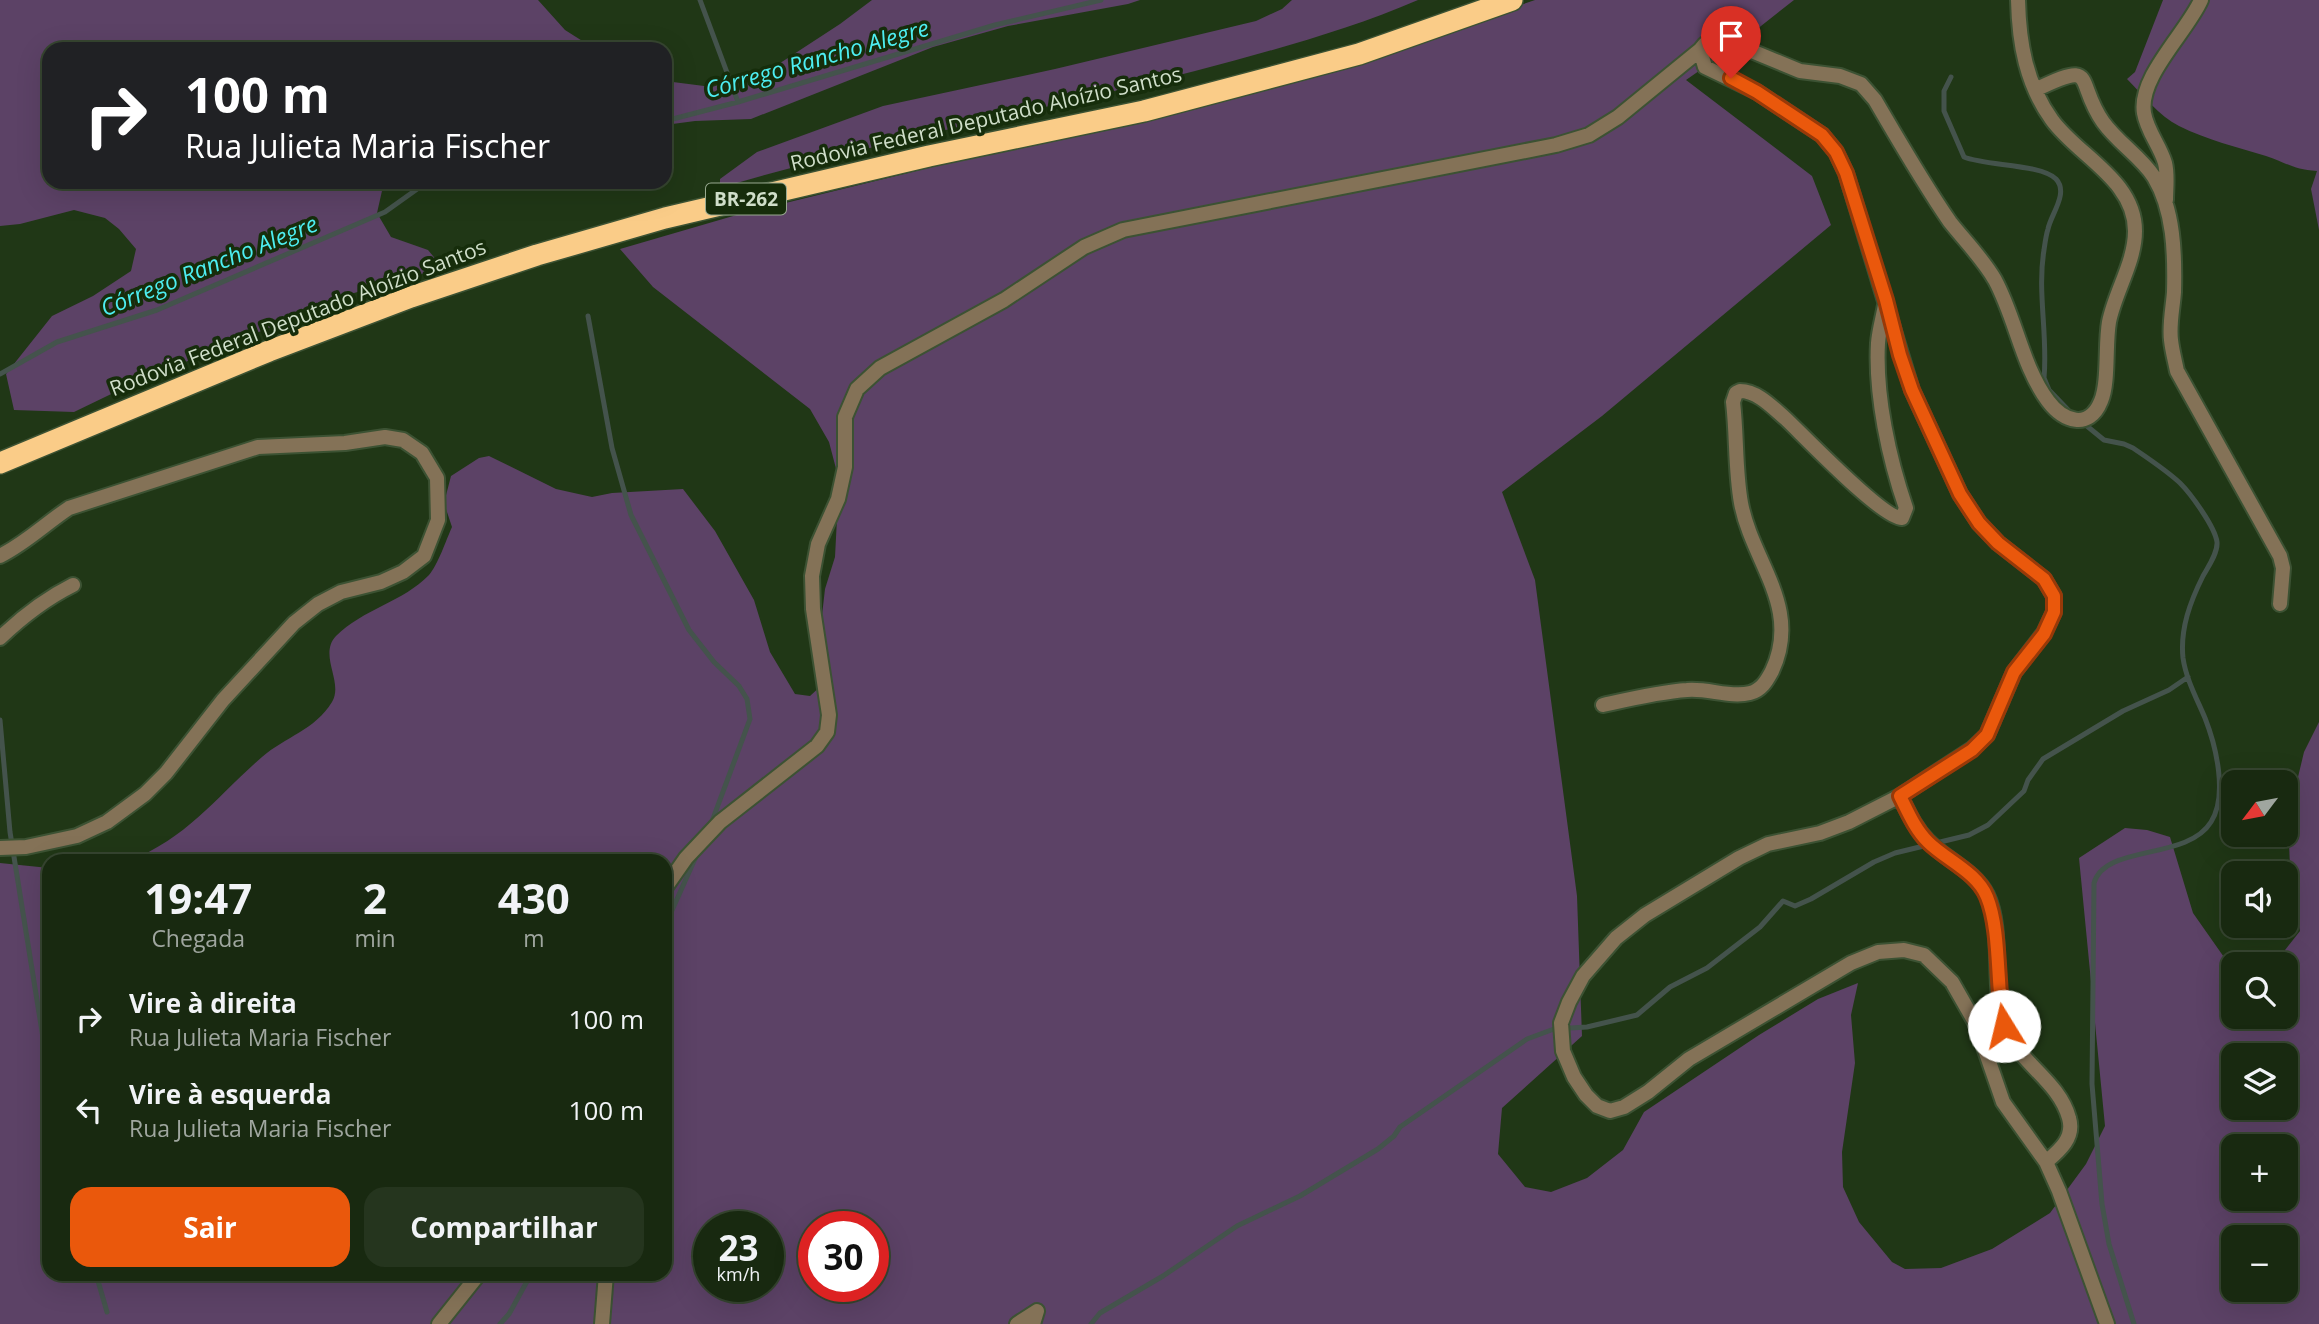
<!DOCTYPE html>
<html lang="pt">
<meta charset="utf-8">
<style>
body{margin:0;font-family:"Open Sans",sans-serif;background:#25351e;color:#f1f3f6;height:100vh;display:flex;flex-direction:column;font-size:26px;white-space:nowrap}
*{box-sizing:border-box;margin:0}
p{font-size:23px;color:#9fa69f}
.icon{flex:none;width:38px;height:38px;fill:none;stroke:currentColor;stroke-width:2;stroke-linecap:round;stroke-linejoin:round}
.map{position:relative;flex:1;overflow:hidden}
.side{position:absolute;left:42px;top:854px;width:630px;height:427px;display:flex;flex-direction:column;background:#182910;border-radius:21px;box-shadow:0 7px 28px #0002,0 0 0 2px #364530}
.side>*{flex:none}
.top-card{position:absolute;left:42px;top:42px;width:630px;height:147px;border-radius:21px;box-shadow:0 7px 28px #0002,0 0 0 2px #364530;background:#202124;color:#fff;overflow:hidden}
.needle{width:46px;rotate:238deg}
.fabs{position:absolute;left:2221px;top:770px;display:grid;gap:14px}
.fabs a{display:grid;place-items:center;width:77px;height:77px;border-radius:14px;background:#182910;box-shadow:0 7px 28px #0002,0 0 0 2px #364530;font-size:35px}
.speed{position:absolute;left:693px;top:1211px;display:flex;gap:14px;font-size:35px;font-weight:700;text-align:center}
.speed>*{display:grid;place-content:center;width:91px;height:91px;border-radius:50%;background:#182910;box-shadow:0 7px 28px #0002,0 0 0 2px #364530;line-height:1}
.speed small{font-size:18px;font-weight:400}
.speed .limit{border:10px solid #d22;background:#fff;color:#111}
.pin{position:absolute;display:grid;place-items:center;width:60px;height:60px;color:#fff;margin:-72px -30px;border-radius:50% 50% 50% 0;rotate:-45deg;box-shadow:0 0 7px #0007}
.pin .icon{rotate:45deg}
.me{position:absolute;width:77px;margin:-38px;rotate:351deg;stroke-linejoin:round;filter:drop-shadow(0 0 5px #0008)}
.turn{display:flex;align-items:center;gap:24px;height:147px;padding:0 28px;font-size:32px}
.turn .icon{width:91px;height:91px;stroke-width:2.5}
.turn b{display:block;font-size:49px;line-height:60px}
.eta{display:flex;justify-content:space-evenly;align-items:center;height:119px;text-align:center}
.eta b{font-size:42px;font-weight:700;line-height:49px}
.action{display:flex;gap:14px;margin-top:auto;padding:14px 28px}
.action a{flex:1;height:80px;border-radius:21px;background:#ea580c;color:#fff;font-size:28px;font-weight:700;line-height:80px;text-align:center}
.action a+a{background:#25351e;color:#f1f3f6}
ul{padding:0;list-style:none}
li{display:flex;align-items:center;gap:21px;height:91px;padding:0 28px}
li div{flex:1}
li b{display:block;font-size:26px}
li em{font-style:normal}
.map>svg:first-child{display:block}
.green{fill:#5c4266;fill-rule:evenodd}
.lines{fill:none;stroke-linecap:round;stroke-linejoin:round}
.stream{stroke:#44534c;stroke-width:5}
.street-casing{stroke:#3c5233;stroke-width:18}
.highway-casing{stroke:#3c5233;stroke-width:24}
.street{stroke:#847257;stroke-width:14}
.highway{stroke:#facc88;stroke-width:21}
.route-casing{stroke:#983908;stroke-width:18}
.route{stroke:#ea580c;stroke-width:12}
.labels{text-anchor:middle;stroke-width:7;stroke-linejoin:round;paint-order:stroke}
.shield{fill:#162d0b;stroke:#98a990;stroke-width:2}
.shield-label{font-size:19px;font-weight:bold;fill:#cfdec9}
.street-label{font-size:21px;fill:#cfdec9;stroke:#162d0b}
.water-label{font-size:23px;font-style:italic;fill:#4deef1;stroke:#162d0b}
</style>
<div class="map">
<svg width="2319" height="1324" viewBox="0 0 2319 1324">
<rect width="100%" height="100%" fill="#203716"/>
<path class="green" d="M 0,0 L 538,0 L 565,30 L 595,49 L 49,49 L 49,182 L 384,182 L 377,213 L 391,237 L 428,250 L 443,268 L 354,293 L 134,383 L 74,412 L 14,410 L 6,374 L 52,316 L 93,296 L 131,271 L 136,249 L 119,229 L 105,218 L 74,210 L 20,224 L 0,226 Z
M 872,0 L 1140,0 L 1128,4 L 1008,26 L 933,47 L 751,119 L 695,121 L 665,125 L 665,81 L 712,87 L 771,69 L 840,24 Z
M 1292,0 L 1418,0 C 1346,31 1270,51 1195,71 C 1038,112 876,141 720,188 L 720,179 L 757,152 L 883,106 L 1055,69 L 1256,21 L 1282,9 Z
M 1535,0 L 1794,0 L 1742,41 L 1686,80 L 1812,176 L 1831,225 L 1602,416 L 1502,492 L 1535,580 L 1577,896 L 1582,1036 L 1502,1108 L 1498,1154 L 1525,1187 L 1551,1192 L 1587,1178 L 1623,1150 L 1644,1112 L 1759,1035 L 1818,999 L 1858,983 L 1851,1015 L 1855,1063 L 1842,1152 L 1843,1187 L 1859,1222 L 1892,1262 L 1905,1269 L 1941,1268 L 1992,1249 L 2050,1213 L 2086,1164 L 2105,1126 L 2079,858 L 2125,828 L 2147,830 L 2170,837 L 2193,913 L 2233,970 L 2233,1017 L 2286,1017 L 2286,964 L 2274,964 L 2300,931 L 2290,867 L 2288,819 L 2304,752 L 2319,722 L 2319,1324 L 0,1324 L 0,863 L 49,868 L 49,1274 L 665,1274 L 665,861 L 129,861 C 189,837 216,797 262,757 C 285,737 315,730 332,702 C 344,682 318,655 336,636 C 363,609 403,602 429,575 C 438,565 446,540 452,527 L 444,503 L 451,476 L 479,458 L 489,456 L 556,489 L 592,497 L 612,493 L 683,489 L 715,531 L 754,600 L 770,652 L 795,694 L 810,696 L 823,684 L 821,624 L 825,589 L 835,557 L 839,480 L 829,442 L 810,409 L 653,287 L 620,249 L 740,214 L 1346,66 ZM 2233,1055 L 2286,1055 L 2286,1108 L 2233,1108 ZM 2233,1146 L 2286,1146 L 2286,1199 L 2233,1199 ZM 709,1227 L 768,1227 L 768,1286 L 709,1286 ZM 814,1227 L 873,1227 L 873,1286 L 814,1286 ZM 2233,1237 L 2286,1237 L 2286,1290 L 2233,1290 Z
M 2163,0 L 2319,0 L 2319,230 L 2311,189 L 2317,171 C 2294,170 2287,163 2266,156 C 2237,147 2207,140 2179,126 C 2159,116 2143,95 2127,79 L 2135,72 Z"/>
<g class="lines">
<path class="stream" d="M 700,0 L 738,102
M 1951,77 L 1944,91 L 1944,111 L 1964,157 C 1986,166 2041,164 2056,179 C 2069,193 2051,214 2048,229 C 2046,235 2045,243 2044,250 C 2037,292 2048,335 2044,378 L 2049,390 L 2072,414
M 665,121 L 738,102 L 995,25 L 1101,0
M 588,316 L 612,448 L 631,515 L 689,630 L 714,662 L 739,686 L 747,699 L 750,719 L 711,824
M 0,374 L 57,342 L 157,310 L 385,212 L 427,182
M 2082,422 L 2104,440 L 2124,444 L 2133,448 C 2149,459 2166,470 2180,483 C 2191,494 2215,527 2217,542 C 2218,553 2208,567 2203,576 C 2190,602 2180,629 2183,658 C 2186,679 2197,699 2205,718 C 2216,746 2228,795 2211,822 C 2187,861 2105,844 2094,883 L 2092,1084 L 2102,1204 L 2109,1244 L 2134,1324
M 0,720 L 10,832 L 49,1075
M 665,926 L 698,852
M 96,1274 L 107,1312
M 500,1324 L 509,1314 L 531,1274
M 1091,1324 L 1100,1313 L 1163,1276 L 1237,1226 L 1300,1196 L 1378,1149 L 1394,1136 L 1400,1127 L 1527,1039 L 1554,1029 L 1587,1027 L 1637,1015 L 1670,987 L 1707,968 L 1760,927 L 1783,901 L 1795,906 L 1811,899 L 1874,862 L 1895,853 L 1969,835 L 1988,825 L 2024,791 L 2028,780 L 2043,759 L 2123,711 L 2169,690 L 2188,677"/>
<defs>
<path id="street" d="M 2018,0 C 2019,43 2026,84 2052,120 C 2078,156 2135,180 2135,231 C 2135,262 2115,292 2109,322 C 2105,345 2109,382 2101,401 C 2089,431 2063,421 2048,401 C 2022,366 2016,319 1995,280 C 1983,259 1965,241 1950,222 C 1923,183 1899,141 1875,100 L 1861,84 L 1840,76 L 1800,71 L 1725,40 L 1705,44 L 1700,50 L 1705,67 L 1757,92 L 1822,135 L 1836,152 L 1846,173 L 1912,390 L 1960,494 L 1979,523 L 1998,543 L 2044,579 L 2054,596 L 2054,612 L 2044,633 L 2014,672 L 1987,735 L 1972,749 L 1900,796 L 1849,822 L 1820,833 L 1768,844 L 1739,858 L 1645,915 L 1616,938 L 1583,976 L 1569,1002 L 1561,1023 L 1563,1051 L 1574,1077 L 1586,1095 L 1597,1106 L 1610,1111 L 1624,1107 L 1648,1092 L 1689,1059 L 1851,963 L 1878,952 L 1904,950 L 1924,955 L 1952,982 L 1976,1024 L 2003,1102 L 2046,1162 L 2059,1191 L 2107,1324
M 2035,90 C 2099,59 2074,80 2103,122 C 2118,143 2140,156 2154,177 C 2174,210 2175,254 2174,292 C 2173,307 2169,324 2171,340 C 2172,350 2175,361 2177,371 L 2280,556 L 2283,568 L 2280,604
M 2166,200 C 2166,188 2168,175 2165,163 C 2160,146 2147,131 2144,113 C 2138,77 2187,32 2201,0
M 0,556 C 26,543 45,524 69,508 L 258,447 L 345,443 L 385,437 L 403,440 L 422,453 L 437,478 L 438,520 L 424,556 L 403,572 L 381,582 L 341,592 L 318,604 L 294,623 L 223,700 L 166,773 L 145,794 L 107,822 L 77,836 L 26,847 L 0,848
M 0,638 C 23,616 45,599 73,585
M 1603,705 C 1630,699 1659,692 1687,690 C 1708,688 1730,698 1750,693 C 1762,690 1767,680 1772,671 C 1802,607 1752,562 1741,503 C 1735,470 1737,436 1733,402 L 1736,393 L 1740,391 C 1758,391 1773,408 1786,419 C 1804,436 1883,519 1902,518 L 1906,508 C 1889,459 1875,395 1878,343 C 1879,330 1883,317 1885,305
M 1900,796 C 1908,812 1915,828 1928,841 C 1946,860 1975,871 1987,895 C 2004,930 1991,989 2005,1028 C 2019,1063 2059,1081 2069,1118 C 2075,1138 2059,1151 2046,1162
M 665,888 L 686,858 L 720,822 L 817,746 L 827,732 L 829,715 L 813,609 L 812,576 L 818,544 L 838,499 L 845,467 L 845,417 L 857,389 L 880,368 L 1004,300 L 1084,247 L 1123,230 L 1556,145 L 1589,135 L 1618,117 L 1700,50
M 439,1324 L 479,1274
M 602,1324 L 606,1274
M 1017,1324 L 1037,1311 L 1033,1324"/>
<path id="highway" d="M 0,463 L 269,351 L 411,297 L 537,255 L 665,218 L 929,156 L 1144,111 L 1359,54 L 1512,0"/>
</defs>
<use href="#street" class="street-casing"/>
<use href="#highway" class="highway-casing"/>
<use href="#street" class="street"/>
<use href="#highway" class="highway"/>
</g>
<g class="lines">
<defs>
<path id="route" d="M 1731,78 L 1757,92 L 1822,135 L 1836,152 L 1846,173 L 1886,300 L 1900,355 L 1912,390 L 1960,494 L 1979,523 L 1998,543 L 2044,579 L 2054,596 L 2054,612 L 2044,634 L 2014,672 L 1987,735 L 1972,750 L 1900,796 C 1908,812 1915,829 1928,842 C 1946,860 1977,872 1987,897 C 2001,931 1996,987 2004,1026"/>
</defs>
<use href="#route" class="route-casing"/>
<use href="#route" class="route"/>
</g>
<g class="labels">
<rect class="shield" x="706" y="183.5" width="80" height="31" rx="5"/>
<g class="shield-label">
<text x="746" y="206">BR-262</text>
</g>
<g class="street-label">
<text transform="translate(986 119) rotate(-13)" y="7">Rodovia Federal Deputado Aloízio Santos</text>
<text transform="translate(298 318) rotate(-21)" y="7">Rodovia Federal Deputado Aloízio Santos</text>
</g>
<g class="water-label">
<text transform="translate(817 59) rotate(-16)" y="8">Córrego Rancho Alegre</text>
<text transform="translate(209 266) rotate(-22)" y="8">Córrego Rancho Alegre</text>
</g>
</g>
</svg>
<div class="fabs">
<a><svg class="needle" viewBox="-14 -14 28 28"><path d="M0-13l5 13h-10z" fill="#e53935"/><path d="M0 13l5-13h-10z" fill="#9fa69f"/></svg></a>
<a><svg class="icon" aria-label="sound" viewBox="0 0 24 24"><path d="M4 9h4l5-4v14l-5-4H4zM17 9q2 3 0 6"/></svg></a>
<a><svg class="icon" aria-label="search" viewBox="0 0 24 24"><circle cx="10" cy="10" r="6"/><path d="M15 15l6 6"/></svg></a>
<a><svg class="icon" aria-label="layers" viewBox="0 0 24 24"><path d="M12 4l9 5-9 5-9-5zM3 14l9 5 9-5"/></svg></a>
<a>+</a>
<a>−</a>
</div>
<div class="speed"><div>23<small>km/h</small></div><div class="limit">30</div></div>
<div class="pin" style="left:1731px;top:78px;background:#d93025"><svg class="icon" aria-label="arrive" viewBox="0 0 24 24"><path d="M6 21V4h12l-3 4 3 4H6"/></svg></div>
<svg class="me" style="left:2004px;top:1026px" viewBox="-20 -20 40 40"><circle r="19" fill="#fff"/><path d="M0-13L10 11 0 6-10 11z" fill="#ea580c"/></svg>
<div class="top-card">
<div class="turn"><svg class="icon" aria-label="right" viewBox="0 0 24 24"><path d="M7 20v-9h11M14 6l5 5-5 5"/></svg><div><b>100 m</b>Rua Julieta Maria Fischer</div></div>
</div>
<section class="side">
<div class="eta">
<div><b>19:47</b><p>Chegada</p></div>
<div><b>2</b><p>min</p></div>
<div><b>430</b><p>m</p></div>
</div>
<ul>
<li><svg class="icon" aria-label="right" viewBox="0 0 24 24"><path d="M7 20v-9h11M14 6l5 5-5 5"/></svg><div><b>Vire à direita</b><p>Rua Julieta Maria Fischer</p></div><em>100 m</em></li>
<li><svg class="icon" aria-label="left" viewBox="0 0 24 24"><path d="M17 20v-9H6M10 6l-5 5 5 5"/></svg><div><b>Vire à esquerda</b><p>Rua Julieta Maria Fischer</p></div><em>100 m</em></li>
</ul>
<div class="action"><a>Sair</a><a>Compartilhar</a></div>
</section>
</div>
